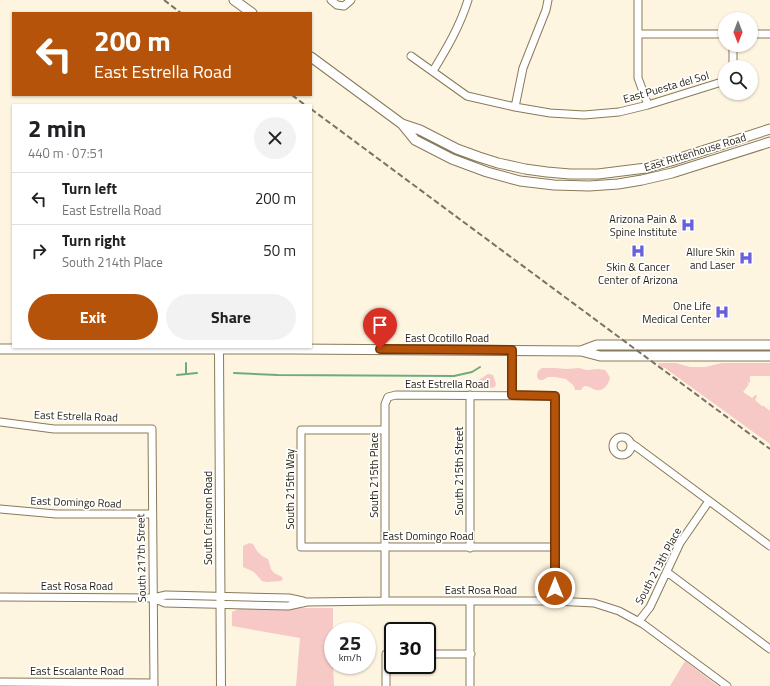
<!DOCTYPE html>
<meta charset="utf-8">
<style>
body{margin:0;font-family:"Titillium Web",sans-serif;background:#f2f2f2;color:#202124;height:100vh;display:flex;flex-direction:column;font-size:15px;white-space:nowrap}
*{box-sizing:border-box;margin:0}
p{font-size:13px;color:#757577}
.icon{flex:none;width:22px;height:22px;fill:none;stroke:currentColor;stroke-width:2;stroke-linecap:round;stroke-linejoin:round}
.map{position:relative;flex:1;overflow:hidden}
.panel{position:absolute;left:12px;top:104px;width:300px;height:244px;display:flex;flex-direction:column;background:#fff;border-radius:0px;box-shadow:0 1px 3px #0004}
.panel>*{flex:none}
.banner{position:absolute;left:12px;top:12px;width:300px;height:84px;border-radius:0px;box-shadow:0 1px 3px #0004;background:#b45309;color:#fff;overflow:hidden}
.needle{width:26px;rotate:180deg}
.fabs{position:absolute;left:718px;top:12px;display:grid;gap:8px}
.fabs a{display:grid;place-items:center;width:40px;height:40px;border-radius:50%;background:#fff;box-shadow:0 1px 3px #0004;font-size:20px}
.speed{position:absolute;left:324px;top:622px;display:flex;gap:8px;font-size:20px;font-weight:700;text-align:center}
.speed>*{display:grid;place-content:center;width:52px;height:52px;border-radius:50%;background:#fff;box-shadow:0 1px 3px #0004;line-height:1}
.speed small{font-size:10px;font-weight:400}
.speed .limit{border:2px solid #111;border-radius:6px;background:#fff;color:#111}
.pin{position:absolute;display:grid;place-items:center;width:34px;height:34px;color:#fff;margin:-41px -17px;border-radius:50% 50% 50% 0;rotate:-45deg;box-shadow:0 0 4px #0007}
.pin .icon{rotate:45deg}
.me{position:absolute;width:44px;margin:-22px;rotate:0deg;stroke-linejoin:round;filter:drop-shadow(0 0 3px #0008)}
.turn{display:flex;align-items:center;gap:14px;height:84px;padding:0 16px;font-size:18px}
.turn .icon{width:52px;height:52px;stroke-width:2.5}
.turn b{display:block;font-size:28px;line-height:34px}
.round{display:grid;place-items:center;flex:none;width:42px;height:42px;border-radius:21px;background:#f2f2f2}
.overview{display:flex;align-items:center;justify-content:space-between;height:68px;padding:0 16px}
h1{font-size:24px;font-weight:700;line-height:30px}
.cta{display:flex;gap:8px;margin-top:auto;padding:8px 16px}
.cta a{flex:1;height:46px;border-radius:24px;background:#b45309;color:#fff;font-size:16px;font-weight:700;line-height:46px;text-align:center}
.cta a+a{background:#f2f2f2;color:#202124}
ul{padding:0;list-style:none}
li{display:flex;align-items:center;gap:12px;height:52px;padding:0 16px;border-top:1px solid #e0e0e0}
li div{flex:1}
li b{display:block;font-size:15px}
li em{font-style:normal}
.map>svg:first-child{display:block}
.green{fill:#f6c8c6}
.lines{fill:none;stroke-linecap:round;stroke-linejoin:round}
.stream{stroke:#6fab7e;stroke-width:2}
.minor-casing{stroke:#887a5a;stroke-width:9}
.tertiary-casing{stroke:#887a5a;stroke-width:10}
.secondary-casing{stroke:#887a5a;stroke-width:11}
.minor{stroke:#fff;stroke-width:7}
.tertiary{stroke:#fff;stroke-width:8}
.secondary{stroke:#fff;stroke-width:9}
.rail{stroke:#7a7363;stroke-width:2;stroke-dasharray:6 3;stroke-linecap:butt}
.route-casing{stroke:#753606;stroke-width:10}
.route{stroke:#b45309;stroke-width:7}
.labels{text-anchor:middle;stroke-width:3.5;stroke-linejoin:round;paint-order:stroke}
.street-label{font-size:11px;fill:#231d10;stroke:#fff}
.poi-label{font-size:11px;fill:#231d10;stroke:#fff;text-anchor:end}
</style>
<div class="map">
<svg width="770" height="686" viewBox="0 0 770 686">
<rect width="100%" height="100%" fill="#fef5e0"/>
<path class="green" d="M 659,363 L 676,363 L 690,367 L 705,367 L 722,363 L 770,363 L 770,376 L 750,376 L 750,382 L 749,383 L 746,381 L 749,384 L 743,392 L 752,398 L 755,395 L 756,395 L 757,396 L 755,400 L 762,406 L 764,406 L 765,407 L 770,411 L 770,444 L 665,368 L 661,367 L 658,364 Z
M 542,368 L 555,368 L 567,369 L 579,368 L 586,370 L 598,369 L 605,370 L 608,374 L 610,378 C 608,386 602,393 593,389 C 590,387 588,386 584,386 L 581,390 L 575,390 L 574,386 L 566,379 L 555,377 L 548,377 L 543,380 L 539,380 L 537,377 C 537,373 538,370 542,368 Z
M 488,374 L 493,375 L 496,384 L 495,387 L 490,388 L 477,387 L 476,383 C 478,380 485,376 488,374 Z
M 249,543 L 253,544 L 257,551 L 262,556 L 268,559 L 271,569 L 274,573 L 282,577 L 283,579 L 281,581 L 267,582 L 262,581 L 254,572 L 243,567 L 243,546 Z
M 241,608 L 333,608 L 333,665 L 334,686 L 296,686 L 300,638 L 232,626 L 232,612 Z
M 685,661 L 718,686 L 670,686 Z"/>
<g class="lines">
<path class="stream" d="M 186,363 L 186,374
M 234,373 L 278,375 L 454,376 L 472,372 L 480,367
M 177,375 L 197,373"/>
<defs>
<path id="minor" d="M 331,0 L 337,5 L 344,6 L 351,0
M 638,0 L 638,78 L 648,105
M 638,34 L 725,34
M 751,34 L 770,34
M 411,56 L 467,96 L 515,107 L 550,113 L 584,115 L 619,112 L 648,105 L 725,81
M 733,67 L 733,45
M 433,71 C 447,48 460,26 468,0
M 515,107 L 523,68 L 546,10 L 548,0
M 512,395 L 512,350
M 0,422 L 54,429 L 152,429 L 154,686
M 385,430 L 301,430 L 301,547 L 555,547
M613 446a9 9 0 1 1 18 0a9 9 0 1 1-18 0Z
M 632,444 L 638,448 L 770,546
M 0,509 L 56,514 L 152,514
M 470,548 L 470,395
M 667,572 L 770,649
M 0,597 L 153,598 L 166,595 L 289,598 L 303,601
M 153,598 L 165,603 L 288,606 L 307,602 L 385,601 L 555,601 L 594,603 L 619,611 L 643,624 L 727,686
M 385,601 L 385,404 L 388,397 L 396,395 L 555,396 L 555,601
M 470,601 L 470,686
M 639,621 L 650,607 L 680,543 L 709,501
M 427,654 L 471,654
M 0,682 L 154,683
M 386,686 L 386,654 L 393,654"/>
<path id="tertiary" d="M 219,350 L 221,686"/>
<path id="secondary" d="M 234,0 L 252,13
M 311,57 L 402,124 L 415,140 L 452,159 L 487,172 L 520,181 L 554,185 L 589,186 L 618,184 L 642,180 L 672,173 L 770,142
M 402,124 L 420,130 L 457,149 L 479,157 L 498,163 L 525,169 L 547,172 L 570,174 L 598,174 L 646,168 L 671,161 L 770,129
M 0,349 L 293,349 L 581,351 L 600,356 L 770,356
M 581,351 L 597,345 L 770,345"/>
</defs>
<use href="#minor" class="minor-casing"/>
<use href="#tertiary" class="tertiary-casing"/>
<use href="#secondary" class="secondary-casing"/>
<use href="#minor" class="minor"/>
<use href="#tertiary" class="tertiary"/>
<use href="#secondary" class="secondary"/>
<path class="rail" d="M 164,0 L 181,13
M 292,95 L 305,105
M 311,109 L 770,449"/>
</g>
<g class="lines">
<defs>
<path id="route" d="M 380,349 L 512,350 L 512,395 L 555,396 L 555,588"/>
</defs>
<use href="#route" class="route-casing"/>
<use href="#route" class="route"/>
</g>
<defs>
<symbol id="hospital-bare" viewBox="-9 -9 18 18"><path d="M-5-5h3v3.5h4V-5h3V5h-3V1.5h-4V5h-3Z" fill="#6961db" stroke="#fff" stroke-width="2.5" paint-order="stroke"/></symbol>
</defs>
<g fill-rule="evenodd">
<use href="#hospital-bare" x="678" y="215" width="20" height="20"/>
<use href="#hospital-bare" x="628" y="241" width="20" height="20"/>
<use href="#hospital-bare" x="736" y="248" width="20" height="20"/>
<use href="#hospital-bare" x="712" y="302" width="20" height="20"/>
</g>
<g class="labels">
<g class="street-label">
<text transform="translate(666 87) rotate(-16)" y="4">East Puesta del Sol</text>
<text transform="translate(695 152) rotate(-17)" y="4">East Rittenhouse Road</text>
<text x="447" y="342">East Ocotillo Road</text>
<text x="447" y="388">East Estrella Road</text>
<text transform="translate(76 416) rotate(2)" y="4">East Estrella Road</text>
<text transform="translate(459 471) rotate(-90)" y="4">South 215th Street</text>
<text transform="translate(374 475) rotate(-90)" y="4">South 215th Place</text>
<text transform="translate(290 489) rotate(-90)" y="4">South 215th Way</text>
<text transform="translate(76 502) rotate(2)" y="4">East Domingo Road</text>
<text transform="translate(208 518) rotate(-90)" y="4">South Crismon Road</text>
<text x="428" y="540">East Domingo Road</text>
<text transform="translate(141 558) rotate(-91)" y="4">South 217th Street</text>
<text transform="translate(658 566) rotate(-62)" y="4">South 213th Place</text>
<text x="77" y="590">East Rosa Road</text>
<text x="481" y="594">East Rosa Road</text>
<text x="77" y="675">East Escalante Road</text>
</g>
<g class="poi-label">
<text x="677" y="223">Arizona Pain &amp;<tspan x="677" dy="13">Spine Institute</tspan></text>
<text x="735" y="256">Allure Skin<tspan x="735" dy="13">and Laser</tspan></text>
<text x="638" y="271" text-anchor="middle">Skin &amp; Cancer<tspan x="638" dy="13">Center of Arizona</tspan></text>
<text x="711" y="310">One Life<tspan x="711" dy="13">Medical Center</tspan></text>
</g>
</g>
</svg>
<div class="fabs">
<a><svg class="needle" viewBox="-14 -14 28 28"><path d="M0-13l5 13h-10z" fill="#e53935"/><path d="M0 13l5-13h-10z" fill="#757577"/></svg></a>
<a><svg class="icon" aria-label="search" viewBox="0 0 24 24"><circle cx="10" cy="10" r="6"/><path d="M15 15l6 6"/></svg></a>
</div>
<div class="speed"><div>25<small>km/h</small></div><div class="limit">30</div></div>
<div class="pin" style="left:380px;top:349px;background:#d93025"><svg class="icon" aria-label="arrive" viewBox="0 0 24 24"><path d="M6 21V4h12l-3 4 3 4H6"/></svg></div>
<svg class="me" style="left:555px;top:588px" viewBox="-20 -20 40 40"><circle r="17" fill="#b45309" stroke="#fff" stroke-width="3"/><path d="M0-11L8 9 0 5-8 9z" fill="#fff"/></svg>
<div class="banner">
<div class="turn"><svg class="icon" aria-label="left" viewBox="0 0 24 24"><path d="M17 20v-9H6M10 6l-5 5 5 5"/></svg><div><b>200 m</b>East Estrella Road</div></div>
</div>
<section class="panel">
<div class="overview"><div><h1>2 min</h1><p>440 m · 07:51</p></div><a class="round"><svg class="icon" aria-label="close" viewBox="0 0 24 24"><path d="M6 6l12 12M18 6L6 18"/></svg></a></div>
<ul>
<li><svg class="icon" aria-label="left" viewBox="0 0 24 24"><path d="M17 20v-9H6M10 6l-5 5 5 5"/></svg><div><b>Turn left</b><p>East Estrella Road</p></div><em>200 m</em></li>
<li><svg class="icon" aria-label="right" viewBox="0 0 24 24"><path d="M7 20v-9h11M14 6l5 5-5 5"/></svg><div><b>Turn right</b><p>South 214th Place</p></div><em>50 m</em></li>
</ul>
<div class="cta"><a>Exit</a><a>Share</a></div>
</section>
</div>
